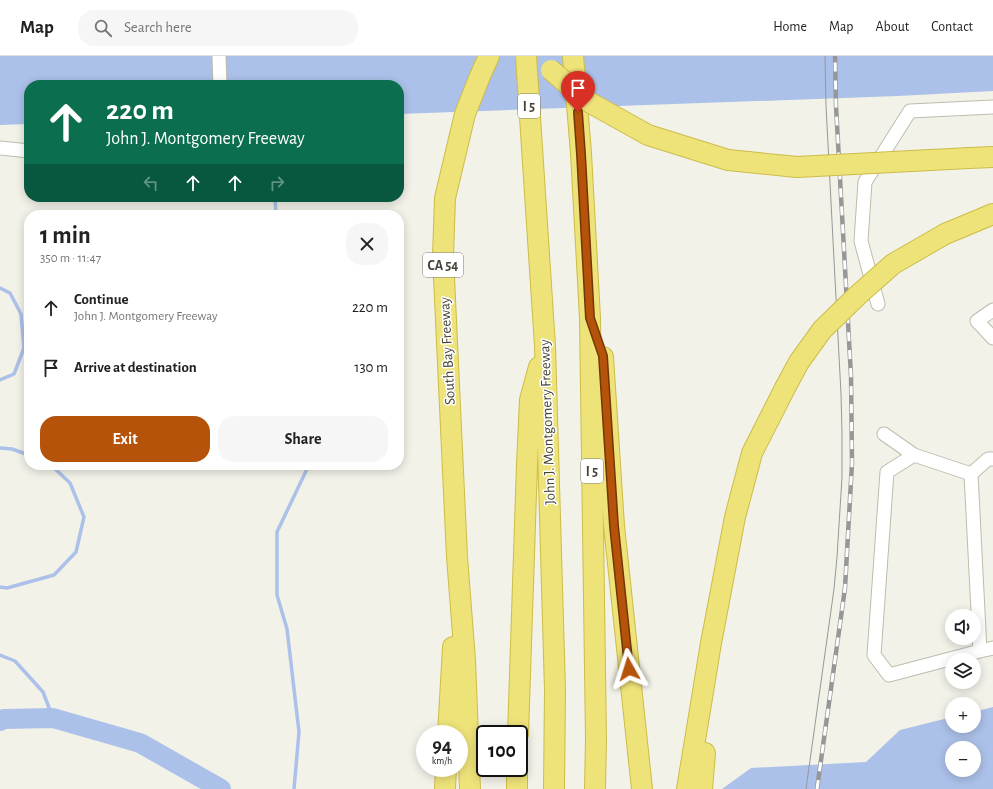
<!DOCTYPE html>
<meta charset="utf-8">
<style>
body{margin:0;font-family:"Alegreya Sans",sans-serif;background:#f6f6f6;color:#222;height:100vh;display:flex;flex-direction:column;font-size:15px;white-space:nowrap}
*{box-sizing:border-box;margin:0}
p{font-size:13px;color:#767676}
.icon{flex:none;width:22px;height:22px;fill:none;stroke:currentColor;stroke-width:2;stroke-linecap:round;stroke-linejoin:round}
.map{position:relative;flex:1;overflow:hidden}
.drawer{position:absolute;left:24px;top:154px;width:380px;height:260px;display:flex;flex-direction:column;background:#fff;border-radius:16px;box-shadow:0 2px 10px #0003}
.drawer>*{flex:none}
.banner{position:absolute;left:24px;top:24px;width:380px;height:122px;border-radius:16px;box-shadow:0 2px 10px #0003;background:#0b6e4f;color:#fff;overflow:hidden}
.controls{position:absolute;left:945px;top:553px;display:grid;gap:8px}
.controls a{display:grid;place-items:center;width:36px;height:36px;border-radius:50%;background:#fff;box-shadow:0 2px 10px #0003;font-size:20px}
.speed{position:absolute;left:416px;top:669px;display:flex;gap:8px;font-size:20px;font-weight:700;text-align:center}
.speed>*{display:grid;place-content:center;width:52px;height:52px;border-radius:50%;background:#fff;box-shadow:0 2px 10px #0003;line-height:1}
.speed small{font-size:10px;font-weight:400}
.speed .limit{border:2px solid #111;border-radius:6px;background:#fff;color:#111}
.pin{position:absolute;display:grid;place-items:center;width:34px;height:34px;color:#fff;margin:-41px -17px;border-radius:50% 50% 50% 0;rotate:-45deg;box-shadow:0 0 4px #0007}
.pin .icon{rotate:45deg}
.me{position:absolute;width:44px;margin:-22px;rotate:354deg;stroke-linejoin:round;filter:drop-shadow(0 0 3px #0008)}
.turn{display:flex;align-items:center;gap:14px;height:84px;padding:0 16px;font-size:18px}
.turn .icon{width:52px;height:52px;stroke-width:2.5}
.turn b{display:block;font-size:28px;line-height:34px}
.lanes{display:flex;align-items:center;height:38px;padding:0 16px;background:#0003;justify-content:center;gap:20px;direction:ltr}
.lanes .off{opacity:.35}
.round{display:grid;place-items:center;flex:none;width:42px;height:42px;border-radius:16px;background:#f6f6f6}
.head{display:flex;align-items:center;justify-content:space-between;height:68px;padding:0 16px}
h1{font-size:24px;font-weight:700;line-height:30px}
.primary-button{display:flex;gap:8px;margin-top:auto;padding:8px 16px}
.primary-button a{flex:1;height:46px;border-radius:16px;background:#b45309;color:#fff;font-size:16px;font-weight:700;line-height:46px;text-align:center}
.primary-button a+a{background:#f6f6f6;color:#222}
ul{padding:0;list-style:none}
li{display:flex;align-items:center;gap:12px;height:60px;padding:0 16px}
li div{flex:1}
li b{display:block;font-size:15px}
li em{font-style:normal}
header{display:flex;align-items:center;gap:24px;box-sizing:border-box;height:56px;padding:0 20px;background:#fff;border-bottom:1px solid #e0e0e0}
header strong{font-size:19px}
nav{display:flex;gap:22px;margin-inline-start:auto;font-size:14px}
.search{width:280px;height:36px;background:#f6f6f6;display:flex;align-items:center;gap:10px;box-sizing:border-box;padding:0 14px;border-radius:16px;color:#767676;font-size:15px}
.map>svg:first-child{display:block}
.water{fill:#acc1e9;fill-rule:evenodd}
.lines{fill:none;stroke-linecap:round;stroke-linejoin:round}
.stream{stroke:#acc1e9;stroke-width:3.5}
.river{stroke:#acc1e9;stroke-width:20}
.minor-casing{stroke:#bdbcad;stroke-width:15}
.highway-casing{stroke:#ccbc49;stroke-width:22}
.minor{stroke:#fff;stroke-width:13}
.highway{stroke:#eee379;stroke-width:20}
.tram{stroke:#979797;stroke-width:1}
.rail-casing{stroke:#979797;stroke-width:4.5}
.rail{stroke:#fff;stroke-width:3;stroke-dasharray:9;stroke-linecap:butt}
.highway-bridge-casing{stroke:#ccbc49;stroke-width:22;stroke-linecap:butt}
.highway-bridge{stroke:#eee379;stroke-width:20}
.route-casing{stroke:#753606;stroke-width:10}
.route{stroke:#b45309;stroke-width:7}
.labels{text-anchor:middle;stroke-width:3;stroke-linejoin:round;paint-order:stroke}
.shield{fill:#fff;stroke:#7e7c74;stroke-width:1}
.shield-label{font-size:14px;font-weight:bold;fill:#464438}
.street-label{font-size:15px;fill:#464438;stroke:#fff}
</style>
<header>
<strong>Map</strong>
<div class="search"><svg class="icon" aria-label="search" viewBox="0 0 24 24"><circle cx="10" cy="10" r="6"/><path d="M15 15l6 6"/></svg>Search here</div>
<nav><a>Home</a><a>Map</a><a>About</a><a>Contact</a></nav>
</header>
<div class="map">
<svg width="993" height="733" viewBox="0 0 993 733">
<rect width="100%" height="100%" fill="#f3f2e9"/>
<path class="water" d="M 0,0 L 993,0 L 993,35 L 898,40 L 399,58 L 399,29 L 29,29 L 29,68 L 0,69 Z
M 993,651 L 993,733 L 722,733 L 751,712 L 866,706 L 900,674 L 952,661 L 952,670 L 974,670 L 974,656 ZM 952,692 L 974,692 L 974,714 L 952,714 Z"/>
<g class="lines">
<path class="stream" d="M 275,141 L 276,159
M 0,232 L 10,237 L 21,258 L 24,292 L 14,318 L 0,324
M 0,392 L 12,393 L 29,399
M 0,531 L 7,532 L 54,519 L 76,496 L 84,461 L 70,427 L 51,409
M 0,599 L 15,605 L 43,636 L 53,662
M 294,733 L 299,676 L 287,573 L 277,539 L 277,476 L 307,413 L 307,409"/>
<path class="river" d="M 0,665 L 4,663 L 53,662 L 140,687 L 221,733"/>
<defs>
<path id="minor" d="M 219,0 L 220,29
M 0,92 L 29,95
M 878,248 L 861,185 L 865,126 L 910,55 L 993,51
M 993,254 L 977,265 L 993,282
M 884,378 L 914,399
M 993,403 L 988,403 L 971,418 L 980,595 L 993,592
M 971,418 L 914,399 L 887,416 L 874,599 L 889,619 L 980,595"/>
<path id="highway" d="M 526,0 L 545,290 L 555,634 L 554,733
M 573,0 L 581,97 L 590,262 L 596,683 L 595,733
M 969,102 L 993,101
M 945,178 L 993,158
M 603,301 L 614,470 L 642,733
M 448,678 L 453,591
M 518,678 L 527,408 L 530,344 L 539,311
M 445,733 L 446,712
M 470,733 L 465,604 L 457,501 L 443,200 L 445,142 L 465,58 L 480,20 L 489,0
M 517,733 L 517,712
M 687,733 L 711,587 L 735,461 L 752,397 L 785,332
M 702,733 L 705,697"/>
</defs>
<use href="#minor" class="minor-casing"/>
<use href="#highway" class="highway-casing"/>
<use href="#minor" class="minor"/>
<use href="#highway" class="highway"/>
<path class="tram" d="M 806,733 L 834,533 L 837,501 L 842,421 L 842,376 L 841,338 L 826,50 L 825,0"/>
<defs>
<path id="rail" d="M 817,733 L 845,532 L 852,407 L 851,320 L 836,50 L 835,0"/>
</defs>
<use href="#rail" class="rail-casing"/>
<use href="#rail" class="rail"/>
<defs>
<path id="highway-bridge" d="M 551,14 L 587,45 L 648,79 L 728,104 L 797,111 L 969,102
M 785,332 L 799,306 L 822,274 L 858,239 L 893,208 L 945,178"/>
</defs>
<use href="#highway-bridge" class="highway-bridge-casing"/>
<use href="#highway-bridge" class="highway-bridge"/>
</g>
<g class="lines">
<defs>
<path id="route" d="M 578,56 L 581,98 L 590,262 L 603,300 L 614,470 L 629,613"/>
</defs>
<use href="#route" class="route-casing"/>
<use href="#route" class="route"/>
</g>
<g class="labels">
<g class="shield">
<rect x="518" y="38" width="22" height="24" rx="3"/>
<rect x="423" y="197" width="40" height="24" rx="3"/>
<rect x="581" y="403" width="22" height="24" rx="3"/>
</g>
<g class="shield-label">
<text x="529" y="55">I 5</text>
<text x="443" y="214">CA 54</text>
<text x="592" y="420">I 5</text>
</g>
<g class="street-label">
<text transform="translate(447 295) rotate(-93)" y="5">South Bay Freeway</text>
<text transform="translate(547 366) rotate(-92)" y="5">John J. Montgomery Freeway</text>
</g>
</g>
</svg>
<div class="controls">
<a><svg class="icon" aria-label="sound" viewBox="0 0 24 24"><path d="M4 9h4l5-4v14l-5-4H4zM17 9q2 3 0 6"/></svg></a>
<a><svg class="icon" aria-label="layers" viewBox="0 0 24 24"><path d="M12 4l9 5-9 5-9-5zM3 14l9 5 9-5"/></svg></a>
<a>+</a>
<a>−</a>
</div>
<div class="speed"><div>94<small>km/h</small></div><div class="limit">100</div></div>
<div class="pin" style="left:578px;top:56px;background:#d93025"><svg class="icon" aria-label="arrive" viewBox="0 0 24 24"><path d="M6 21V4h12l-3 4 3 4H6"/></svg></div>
<svg class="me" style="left:629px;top:613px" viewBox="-20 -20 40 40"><path d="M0-17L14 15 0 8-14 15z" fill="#b45309" stroke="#fff" stroke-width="4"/></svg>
<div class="banner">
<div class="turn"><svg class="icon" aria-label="ahead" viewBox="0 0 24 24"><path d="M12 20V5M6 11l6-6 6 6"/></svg><div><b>220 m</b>John J. Montgomery Freeway</div></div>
<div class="lanes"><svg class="icon off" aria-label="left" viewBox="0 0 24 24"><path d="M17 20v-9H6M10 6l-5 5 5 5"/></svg><svg class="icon" aria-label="ahead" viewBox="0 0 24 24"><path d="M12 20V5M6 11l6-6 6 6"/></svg><svg class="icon" aria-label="ahead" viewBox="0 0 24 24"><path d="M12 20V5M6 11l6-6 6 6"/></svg><svg class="icon off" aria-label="right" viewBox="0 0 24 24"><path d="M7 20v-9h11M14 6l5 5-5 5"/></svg></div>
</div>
<section class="drawer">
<div class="head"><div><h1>1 min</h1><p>350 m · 11:47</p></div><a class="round"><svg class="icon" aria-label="close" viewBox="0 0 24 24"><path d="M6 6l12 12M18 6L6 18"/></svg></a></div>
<ul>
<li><svg class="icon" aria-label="ahead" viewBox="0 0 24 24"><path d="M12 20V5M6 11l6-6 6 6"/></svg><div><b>Continue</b><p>John J. Montgomery Freeway</p></div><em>220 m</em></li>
<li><svg class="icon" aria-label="arrive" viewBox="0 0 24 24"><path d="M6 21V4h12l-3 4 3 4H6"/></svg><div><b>Arrive at destination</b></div><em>130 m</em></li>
</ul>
<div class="primary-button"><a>Exit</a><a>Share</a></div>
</section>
</div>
